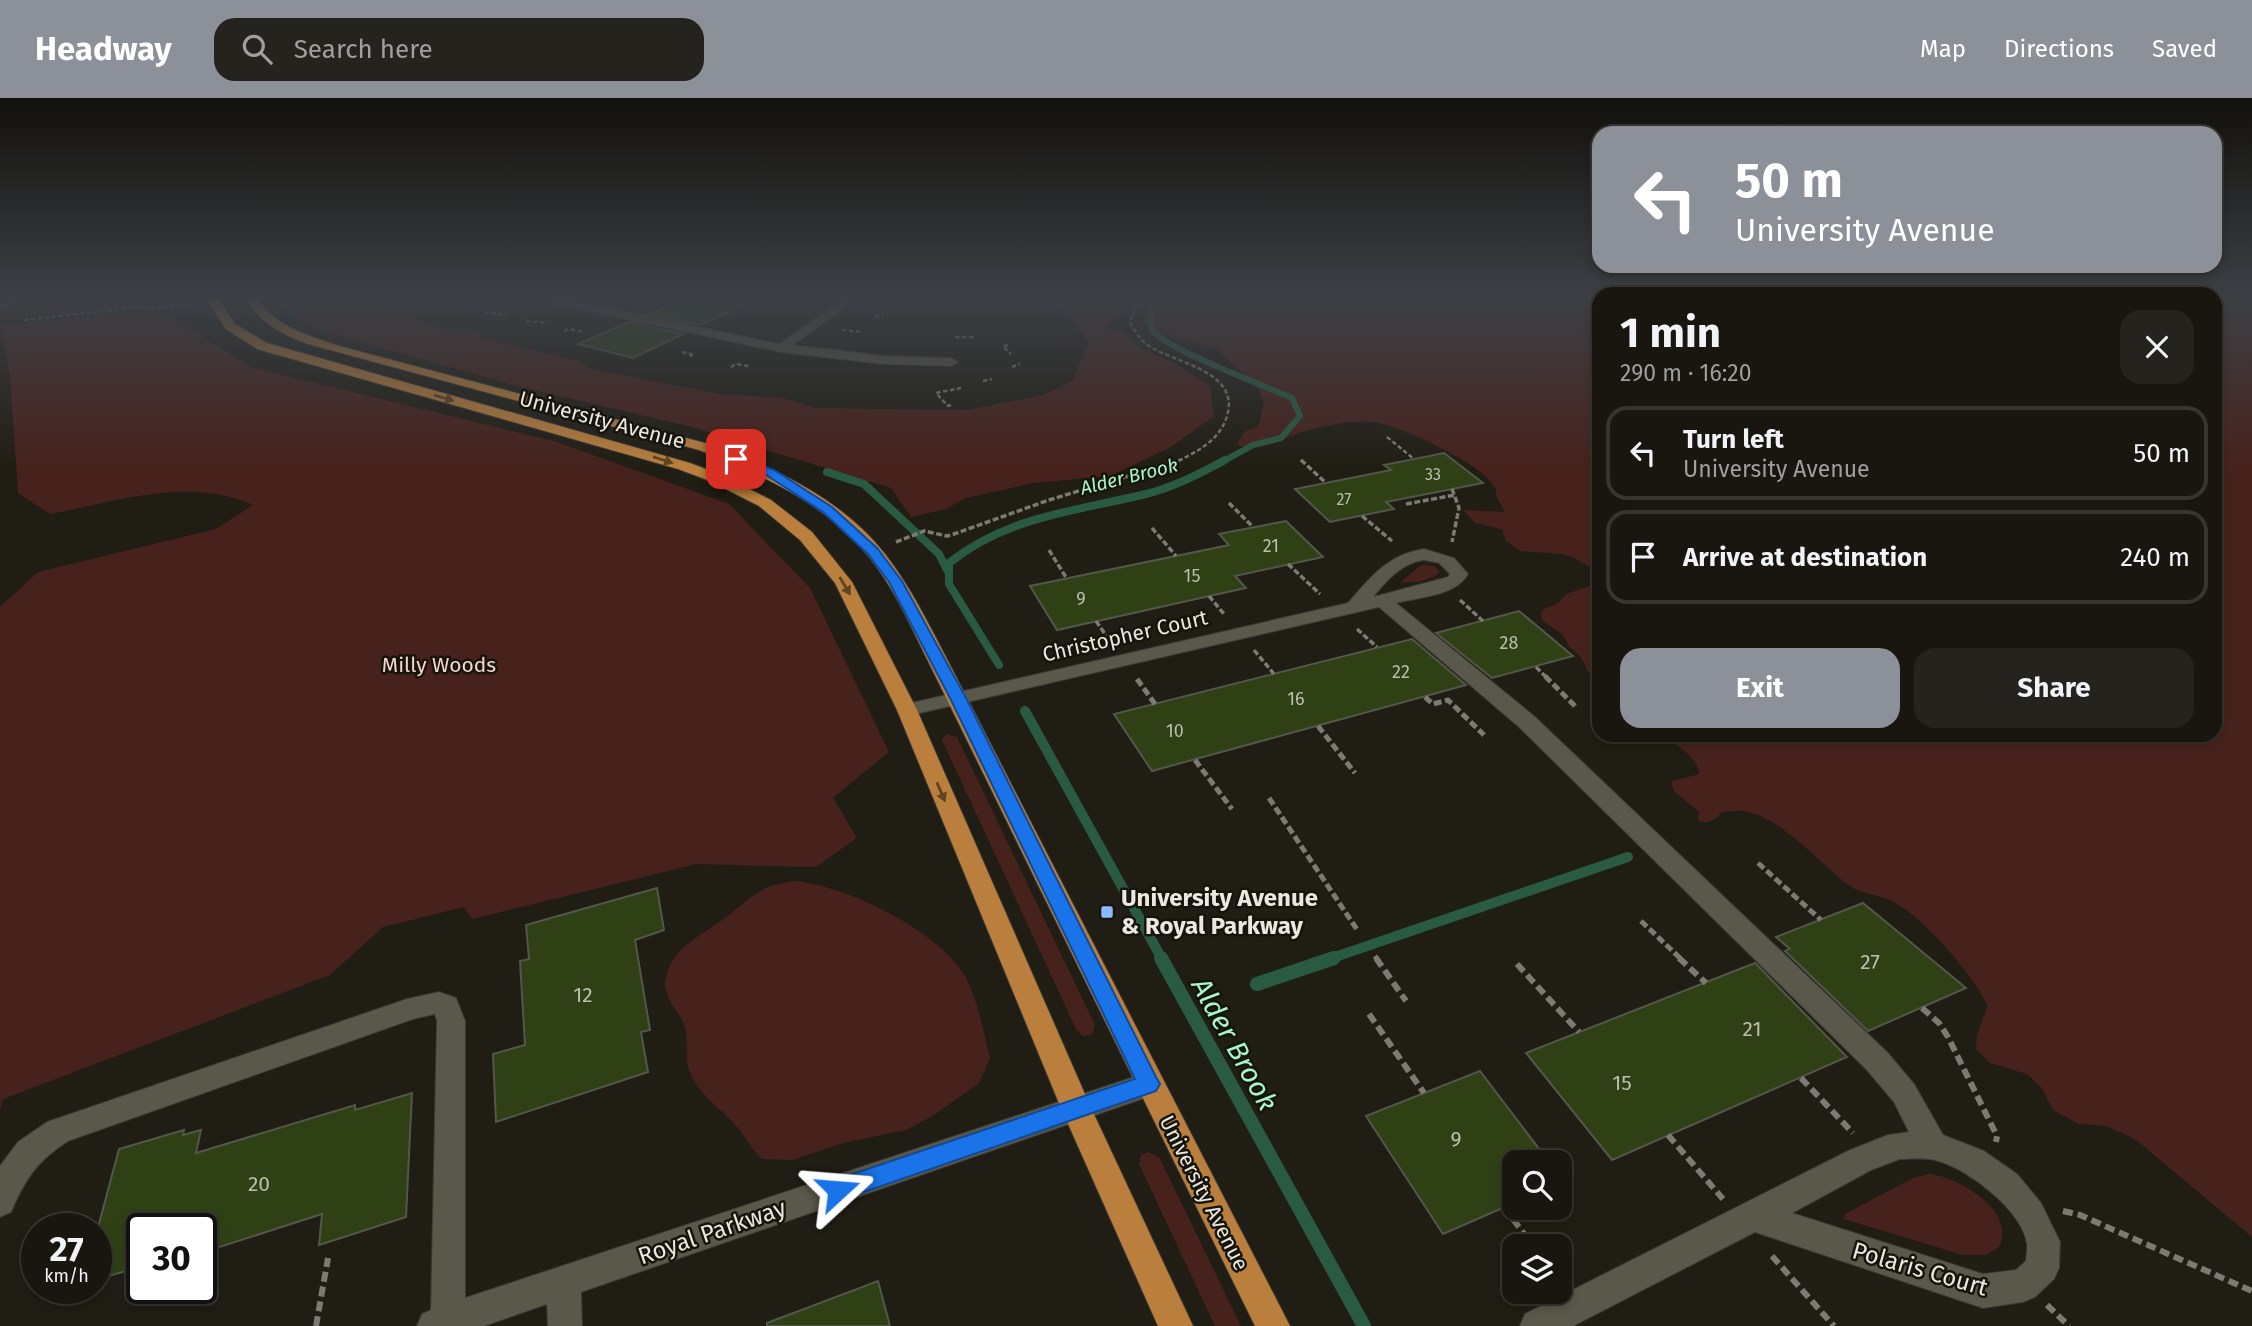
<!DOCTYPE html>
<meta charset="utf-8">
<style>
body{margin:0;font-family:"Fira Sans",sans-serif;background:#25231d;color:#f1f3f6;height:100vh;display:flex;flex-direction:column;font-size:26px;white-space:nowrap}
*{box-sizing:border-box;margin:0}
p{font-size:23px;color:#9f9f9e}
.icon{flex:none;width:38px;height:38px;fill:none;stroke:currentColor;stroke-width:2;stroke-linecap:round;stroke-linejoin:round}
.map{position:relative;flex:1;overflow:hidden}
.sheet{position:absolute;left:1592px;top:189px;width:630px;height:455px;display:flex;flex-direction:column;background:#18160f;border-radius:21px;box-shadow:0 4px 10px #0003,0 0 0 2px #36352f}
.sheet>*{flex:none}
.banner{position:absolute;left:1592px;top:28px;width:630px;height:147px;border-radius:21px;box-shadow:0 4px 10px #0003,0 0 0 2px #36352f;background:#8c9099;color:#fff;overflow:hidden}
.controls{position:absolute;left:1502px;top:1052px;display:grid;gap:14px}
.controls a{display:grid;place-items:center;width:70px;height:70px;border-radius:14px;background:#18160f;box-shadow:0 4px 10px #0003,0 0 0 2px #36352f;font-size:35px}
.speed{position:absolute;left:21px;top:1115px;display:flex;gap:14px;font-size:35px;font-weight:700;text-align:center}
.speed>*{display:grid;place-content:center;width:91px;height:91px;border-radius:50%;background:#18160f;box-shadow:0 4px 10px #0003,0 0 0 2px #36352f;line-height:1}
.speed small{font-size:18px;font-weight:400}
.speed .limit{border:4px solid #111;border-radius:10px;background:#fff;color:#111}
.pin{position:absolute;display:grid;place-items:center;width:60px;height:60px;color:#fff;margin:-30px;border-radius:14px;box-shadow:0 4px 10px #0006}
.me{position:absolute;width:77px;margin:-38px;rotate:71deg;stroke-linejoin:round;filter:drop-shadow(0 0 5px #0008)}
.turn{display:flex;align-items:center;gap:24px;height:147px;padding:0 28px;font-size:32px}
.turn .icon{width:91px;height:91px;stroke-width:2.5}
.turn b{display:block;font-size:49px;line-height:60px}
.round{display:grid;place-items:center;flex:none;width:74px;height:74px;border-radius:21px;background:#25231d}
.summary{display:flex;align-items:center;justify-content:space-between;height:119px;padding:0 28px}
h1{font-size:42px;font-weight:700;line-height:52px}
.cta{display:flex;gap:14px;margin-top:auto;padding:14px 28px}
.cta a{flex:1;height:80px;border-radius:21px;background:#8c9099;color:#fff;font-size:28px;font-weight:700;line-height:80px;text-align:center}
.cta a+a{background:#25231d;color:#f1f3f6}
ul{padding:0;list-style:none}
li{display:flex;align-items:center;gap:21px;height:94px;margin:0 14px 10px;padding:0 14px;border:4px solid #36352f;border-radius:21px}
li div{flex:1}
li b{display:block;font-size:26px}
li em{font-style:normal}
header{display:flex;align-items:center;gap:42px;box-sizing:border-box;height:98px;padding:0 35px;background:#8c9099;color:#fff}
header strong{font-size:33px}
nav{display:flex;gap:38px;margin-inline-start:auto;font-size:24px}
.search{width:490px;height:63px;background:#25231d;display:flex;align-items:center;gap:18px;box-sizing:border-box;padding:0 24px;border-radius:21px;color:#9f9f9e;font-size:26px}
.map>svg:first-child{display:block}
.green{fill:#47221d}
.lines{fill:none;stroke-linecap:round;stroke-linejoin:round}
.stream-far3{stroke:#295b42;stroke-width:6}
.stream-far2{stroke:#295b42;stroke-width:8}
.stream-far1{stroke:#295b42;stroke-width:10}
.stream{stroke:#295b42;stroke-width:14}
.building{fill:#304015;stroke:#52574c;stroke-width:2}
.minor-casing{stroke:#3b3833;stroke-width:2}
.major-casing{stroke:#3b3833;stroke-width:2}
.path-far3{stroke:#7c7a72;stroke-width:2.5;stroke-dasharray:4.5 2.5;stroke-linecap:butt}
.path-far2{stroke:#7c7a72;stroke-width:3.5;stroke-dasharray:6 2.5;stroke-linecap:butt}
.path-far1{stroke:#7c7a72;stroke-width:5;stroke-dasharray:8 3.5;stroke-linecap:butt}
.path{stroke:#7c7a72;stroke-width:6;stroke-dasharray:10 5;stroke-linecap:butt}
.minor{fill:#5a574b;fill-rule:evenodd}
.major{fill:#bb7f3d;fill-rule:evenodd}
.oneway{fill:#614422}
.route{fill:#1a73e8;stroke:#114b97;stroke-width:2}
.poi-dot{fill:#8cb9fc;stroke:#17140b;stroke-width:2.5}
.labels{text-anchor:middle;stroke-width:5;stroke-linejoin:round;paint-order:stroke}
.far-number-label{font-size:16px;fill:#bbbeae}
.number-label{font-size:18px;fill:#bbbeae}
.far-water-label{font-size:19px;font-style:italic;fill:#a8f7cc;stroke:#17140b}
.street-label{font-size:21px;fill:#e9e8e1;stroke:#17140b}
.park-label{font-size:21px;fill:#f6d4ce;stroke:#17140b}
.near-number-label{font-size:21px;fill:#bbbeae}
.near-poi-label{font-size:24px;font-weight:bold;fill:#e9e8e1;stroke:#17140b;text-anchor:start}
.near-street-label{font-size:24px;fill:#e9e8e1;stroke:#17140b}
.near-water-label{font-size:28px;font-style:italic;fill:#a8f7cc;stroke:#17140b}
</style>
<header>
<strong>Headway</strong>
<div class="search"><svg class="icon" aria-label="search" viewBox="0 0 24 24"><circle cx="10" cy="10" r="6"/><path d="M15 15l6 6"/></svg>Search here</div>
<nav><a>Map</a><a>Directions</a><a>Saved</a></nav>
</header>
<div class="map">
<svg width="2252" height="1228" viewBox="0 0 2252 1228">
<rect width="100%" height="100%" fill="#201d14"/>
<path class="green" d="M 41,198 L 189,198 L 193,208 L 125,210 L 0,222 L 0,214 Z
M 270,198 L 389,198 L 398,200 L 392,206 L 391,214 L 441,231 L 477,233 L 483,241 L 578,263 L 590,271 L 720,296 L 783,300 L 815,310 L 966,312 L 1044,297 L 1072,283 L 1089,245 L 1065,213 L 1036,198 L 1121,198 L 1106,232 L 1122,233 L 1138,249 L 1176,266 L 1210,288 L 1214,318 L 1169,350 L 1110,378 L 1034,385 L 966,400 L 946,411 L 911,419 L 891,390 L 692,329 L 521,289 L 312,230 Z
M 1150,198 L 1599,198 L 1599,581 L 1588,574 L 1581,559 L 1569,548 L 1563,537 L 1542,522 L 1541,515 L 1544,511 L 1558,505 L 1566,496 L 1590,488 L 1596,476 L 1594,472 L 1573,459 L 1561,456 L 1520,453 L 1506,443 L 1502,431 L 1475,425 L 1463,412 L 1505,414 C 1503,409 1499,405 1497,400 C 1495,397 1497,393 1495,390 C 1486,367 1397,326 1373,324 C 1352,322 1330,327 1309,332 C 1287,337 1260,358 1237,346 L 1245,333 L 1258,329 L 1264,305 L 1258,289 L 1217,251 L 1163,236 L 1143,226 Z
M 2216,198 L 2252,198 L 2252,1139 L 2135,1041 L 2106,1028 L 2079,1026 L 2053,1012 L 2041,989 L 2027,976 L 1990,965 L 1976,951 L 1977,936 L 1988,908 C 1972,876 1924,819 1892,803 C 1878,796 1859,796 1847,786 C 1820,765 1778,717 1743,713 C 1736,712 1728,714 1722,714 C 1715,723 1709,726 1698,723 L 1699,714 L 1675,694 L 1671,686 L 1673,683 L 1699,676 C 1697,657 1676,648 1663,637 L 2216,637 Z
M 158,211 L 251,269 L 557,344 L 729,406 L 810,490 L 889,654 L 833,700 L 857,740 L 816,769 L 697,766 L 472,821 L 464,809 L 383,829 L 330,877 L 3,1001 L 0,1011 L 0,509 L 38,474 L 216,431 L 253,407 C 190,378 115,404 50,416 L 18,395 L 10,277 L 0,228 Z
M 1421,467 L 1434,468 L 1440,474 C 1433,482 1411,486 1401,484 Z
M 947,636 L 957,639 L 1095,927 L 1092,937 L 1083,938 L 1077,933 L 942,642 Z
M 795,783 C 845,787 939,833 965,878 C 977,899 984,936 990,960 L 979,985 L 934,1017 L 906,1032 L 843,1045 L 793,1062 L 762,1061 C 751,1051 746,1039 736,1028 C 720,1009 698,997 689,972 C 684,957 690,939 683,924 C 675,906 658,897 668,872 C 678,846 706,835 726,819 C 752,799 760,787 795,783 Z
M 1148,1054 L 1159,1059 L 1241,1228 L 1215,1228 L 1139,1066 L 1141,1057 Z
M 1930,1076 C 1959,1080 2017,1112 1999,1149 L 1986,1157 L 1963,1157 L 1844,1121 L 1845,1116 L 1913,1080 Z"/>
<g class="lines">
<path class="stream-far3" d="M 1155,198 C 1152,210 1146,223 1154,234 C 1169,252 1265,288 1292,300 L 1300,318 L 1281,340 L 1253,347 L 1222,364"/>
<path class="stream-far2" d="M 827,374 L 864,386 L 939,456 L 947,472
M 999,567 L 949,486 L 949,465 C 1008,418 1076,413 1146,396 C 1174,389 1199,376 1225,362"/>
<path class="stream-far1" d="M 1025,613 L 1162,861
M 1329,861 L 1628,759"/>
<path class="stream" d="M 1161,860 L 1364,1228
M 1257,886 L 1334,860"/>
</g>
<path class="building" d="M 691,198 L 762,198 L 701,227 L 649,216 Z
M 629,224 L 683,236 L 633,260 L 578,246 Z
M 1444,355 L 1483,385 L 1386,404 L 1394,411 L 1330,424 L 1295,391 L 1391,372 L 1384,367 Z
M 1286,423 L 1323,459 L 1235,478 L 1246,490 L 1057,532 L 1030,488 L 1229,447 L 1219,436 Z
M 1519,513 L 1573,558 L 1492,580 L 1436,535 Z
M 1412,541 L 1466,587 L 1152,673 L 1114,616 Z
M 657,790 L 664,832 L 635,842 L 650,932 L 641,934 L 648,974 L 496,1024 L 493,956 L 525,947 L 520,863 L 529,861 L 526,827 Z
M 1863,805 L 1966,890 L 1868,933 L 1785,853 L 1790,851 L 1776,839 Z
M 1755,865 L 1847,959 L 1612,1062 L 1526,955 Z
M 1480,973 L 1549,1064 L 1514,1064 L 1514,1105 L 1443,1136 L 1366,1018 Z
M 412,995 L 406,1119 L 319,1147 L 322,1116 L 201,1155 L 201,1130 L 142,1130 L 142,1168 L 96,1182 L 96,1137 L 119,1051 L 184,1032 L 183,1037 L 201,1032 L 196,1055 L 355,1007 L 355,1012 Z
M 878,1183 L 890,1228 L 767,1228 L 767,1225 Z"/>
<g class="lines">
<defs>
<path id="minor" d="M 16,198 L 32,198 L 0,212 L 0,204 Z
M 531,198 L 552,198 L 779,246 L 848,198 L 861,198 L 793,247 L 883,258 L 951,260 L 958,264 L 951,268 L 883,266 L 781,254 L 537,202 Z
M 1424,451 L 1454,460 L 1468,476 C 1456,498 1420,499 1396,505 L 1535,619 L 1887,954 L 1914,986 L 1943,1037 L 1984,1053 L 2017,1076 L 2041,1105 L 2060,1144 L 2059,1170 L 2054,1181 L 2035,1199 L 2023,1204 L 1983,1210 L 1755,1134 L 1573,1228 L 1520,1228 L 1525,1216 L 1850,1052 L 1888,1037 L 1909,1034 L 1894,1004 L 1867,972 L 1519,629 L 1379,509 L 907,618 L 900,617 L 897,612 L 900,607 L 907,606 L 1348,505 C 1371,479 1388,456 1424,451 ZM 1424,462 L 1439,465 L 1450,476 L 1448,479 L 1373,499 C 1387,482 1402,465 1424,462 ZM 1900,1061 C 1912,1061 1927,1059 1938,1063 C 1968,1071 2023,1113 2027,1146 C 2028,1151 2026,1158 2026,1163 L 2016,1172 L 1983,1176 L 1792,1115 L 1871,1072 Z
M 439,894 L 456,900 L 465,923 L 465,1200 L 1149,974 L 1159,977 L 1164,986 L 1159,995 L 581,1194 L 582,1228 L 548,1228 L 547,1206 L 484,1228 L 417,1228 L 422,1216 L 431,1212 L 437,923 L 435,916 L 413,921 L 68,1043 C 36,1064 26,1080 11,1114 L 0,1119 L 0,1068 L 18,1044 L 47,1024 L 407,901 Z"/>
<path id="major" d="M 204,198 L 216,198 L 235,226 L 267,245 L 690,365 L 722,377 L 771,402 L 812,434 L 852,484 L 917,612 L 1091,1010 L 1193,1228 L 1158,1228 L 1061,1010 L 897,612 L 835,485 L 800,442 L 759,408 L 710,383 L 678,371 L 257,251 L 226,231 Z
M 243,198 L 255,198 C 275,229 309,238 343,249 L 709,346 C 774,370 841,400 885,456 C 911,489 930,529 950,567 L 1290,1228 L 1255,1228 L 930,567 C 913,533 898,498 876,468 C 834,409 764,377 699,352 L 308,246 C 280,236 260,224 243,198 Z"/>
</defs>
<use href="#minor" class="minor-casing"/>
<use href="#major" class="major-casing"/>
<path class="path-far3" d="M 1139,198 L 1130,225 C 1135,233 1139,240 1146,246 C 1172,265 1241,272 1227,318 C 1220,342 1197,354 1176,364
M 462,201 L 471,199 L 477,202
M 896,203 L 905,199
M 484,214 L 507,217
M 875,219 L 884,216
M 24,222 L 131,210 L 193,209
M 526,223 L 547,225
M 842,232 L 862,234
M 564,233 L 569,231 L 584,234
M 955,239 L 974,239
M 1008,247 L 1003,248 L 1011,256
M 682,254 L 694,257 L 690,258
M 731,269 L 736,266 L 749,268
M 1012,269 L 1020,266
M 983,283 L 992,281
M 951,307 L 948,308 L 936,295 L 961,290
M 1387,339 L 1414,361
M 1301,362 L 1303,364"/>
<path class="path-far2" d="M 1301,362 L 1326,385
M 1452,391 L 1459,410 L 1452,444
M 1229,405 L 1253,429
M 1406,406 L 1455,397
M 1362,418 L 1392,443
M 1152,430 L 1176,458
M 896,444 L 924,433 L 947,438 L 954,436 L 1049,402 L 1180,362
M 1049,452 L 1067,481
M 1288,466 L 1320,496
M 1209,498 L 1224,516
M 1460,502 L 1483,523
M 1096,523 L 1110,543
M 1357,531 L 1377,549
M 1254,552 L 1274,576
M 1536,569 L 1547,580"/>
<path class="path-far1" d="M 1545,578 L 1576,609
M 1137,581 L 1155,606
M 1425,599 L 1433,606 L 1448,602 L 1484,637
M 1318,628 L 1355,675
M 1195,662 L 1232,711
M 1269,700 L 1358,833
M 1758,765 L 1821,822
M 1641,823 L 1681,861
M 1375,858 L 1377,861"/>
<path class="path" d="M 1376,860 L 1406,903
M 1679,860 L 1706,885
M 1517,866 L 1579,934
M 1922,910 L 1939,925 L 1948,939 L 1997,1038 L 1996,1044
M 1369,916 L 1424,995
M 1801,980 L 1853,1035
M 1668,1037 L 1723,1101
M 1504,1109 L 1533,1148
M 2063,1113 L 2080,1117 L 2252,1193
M 1772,1158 L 1834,1228
M 2047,1207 L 2069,1228
M 316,1228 L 328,1160"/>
<use href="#minor" class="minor"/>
<use href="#major" class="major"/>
</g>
<defs><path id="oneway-solid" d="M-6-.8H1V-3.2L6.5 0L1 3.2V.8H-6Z" transform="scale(1.75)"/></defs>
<g class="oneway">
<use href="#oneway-solid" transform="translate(444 300) rotate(16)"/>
<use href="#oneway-solid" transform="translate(663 362) rotate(18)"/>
<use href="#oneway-solid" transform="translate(845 488) rotate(59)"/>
<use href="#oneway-solid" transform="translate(941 694) rotate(67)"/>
</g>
<linearGradient id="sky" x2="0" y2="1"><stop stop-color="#12100b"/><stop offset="0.54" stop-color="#3c4045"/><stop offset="1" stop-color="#3c4045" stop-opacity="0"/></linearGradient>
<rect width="2252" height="370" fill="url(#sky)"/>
<path class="route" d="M 732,359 L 740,359 L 774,372 L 832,409 L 877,450 L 902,483 L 966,600 L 1156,979 L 1160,986 L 1156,993 L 838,1103 L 829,1099 L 826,1092 L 829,1084 L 1135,981 L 950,600 L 889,484 L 868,456 L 823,414 L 766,377 L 732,364 Z"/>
<rect class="poi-dot" x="1100" y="807" width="14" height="14" rx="3.5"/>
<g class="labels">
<g class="far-number-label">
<text x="1433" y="382">33</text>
<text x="1344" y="407">27</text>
</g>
<g class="number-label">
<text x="1271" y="454">21</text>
<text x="1192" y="484">15</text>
<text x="1081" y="507">9</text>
<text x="1509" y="551">28</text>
<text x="1401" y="580">22</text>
<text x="1296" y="607">16</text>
<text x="1175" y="639">10</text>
</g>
<g class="far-water-label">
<text transform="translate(1129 378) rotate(-14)" y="7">Alder Brook</text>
</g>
<g class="street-label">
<text transform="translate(602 322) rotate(15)" y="7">University Avenue</text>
<text transform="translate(1125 538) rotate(-13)" y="7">Christopher Court</text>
<text transform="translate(1204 1095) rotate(63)" y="7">University Avenue</text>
</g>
<g class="park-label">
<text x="439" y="574">Milly Woods</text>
</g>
<g class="near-number-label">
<text x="1870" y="871">27</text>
<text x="583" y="904">12</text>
<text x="1752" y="938">21</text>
<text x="1622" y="992">15</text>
<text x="1456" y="1048">9</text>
<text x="259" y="1093">20</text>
</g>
<g class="near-poi-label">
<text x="1121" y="808">University Avenue<tspan x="1121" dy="28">&amp; Royal Parkway</tspan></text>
</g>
<g class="near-street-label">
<text transform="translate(712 1134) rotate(-19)" y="8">Royal Parkway</text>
<text transform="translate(1920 1171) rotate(16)" y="8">Polaris Court</text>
</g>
<g class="near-water-label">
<text transform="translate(1235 946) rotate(61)" y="10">Alder Brook</text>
</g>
</g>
</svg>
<div class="controls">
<a><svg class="icon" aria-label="search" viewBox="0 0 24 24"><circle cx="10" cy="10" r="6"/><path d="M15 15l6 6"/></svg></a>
<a><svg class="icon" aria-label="layers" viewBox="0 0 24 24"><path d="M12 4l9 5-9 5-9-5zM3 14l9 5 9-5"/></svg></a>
</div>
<div class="speed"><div>27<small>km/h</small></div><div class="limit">30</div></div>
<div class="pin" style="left:736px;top:361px;background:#d93025"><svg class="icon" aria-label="arrive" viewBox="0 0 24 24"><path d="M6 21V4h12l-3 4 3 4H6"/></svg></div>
<svg class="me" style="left:838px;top:1092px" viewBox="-20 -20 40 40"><path d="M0-17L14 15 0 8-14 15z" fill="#1a73e8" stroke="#fff" stroke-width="4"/></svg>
<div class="banner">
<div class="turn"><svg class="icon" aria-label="left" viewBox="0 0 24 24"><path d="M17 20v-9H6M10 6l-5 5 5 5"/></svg><div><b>50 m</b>University Avenue</div></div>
</div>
<section class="sheet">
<div class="summary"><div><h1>1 min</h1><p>290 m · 16:20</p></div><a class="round"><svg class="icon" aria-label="close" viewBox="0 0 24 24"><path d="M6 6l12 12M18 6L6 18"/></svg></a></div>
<ul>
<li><svg class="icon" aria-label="left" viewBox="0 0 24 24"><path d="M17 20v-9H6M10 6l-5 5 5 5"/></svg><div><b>Turn left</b><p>University Avenue</p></div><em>50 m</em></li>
<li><svg class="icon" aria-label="arrive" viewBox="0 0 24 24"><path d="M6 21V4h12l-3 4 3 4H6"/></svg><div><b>Arrive at destination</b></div><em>240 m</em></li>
</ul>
<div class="cta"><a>Exit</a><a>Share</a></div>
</section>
</div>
